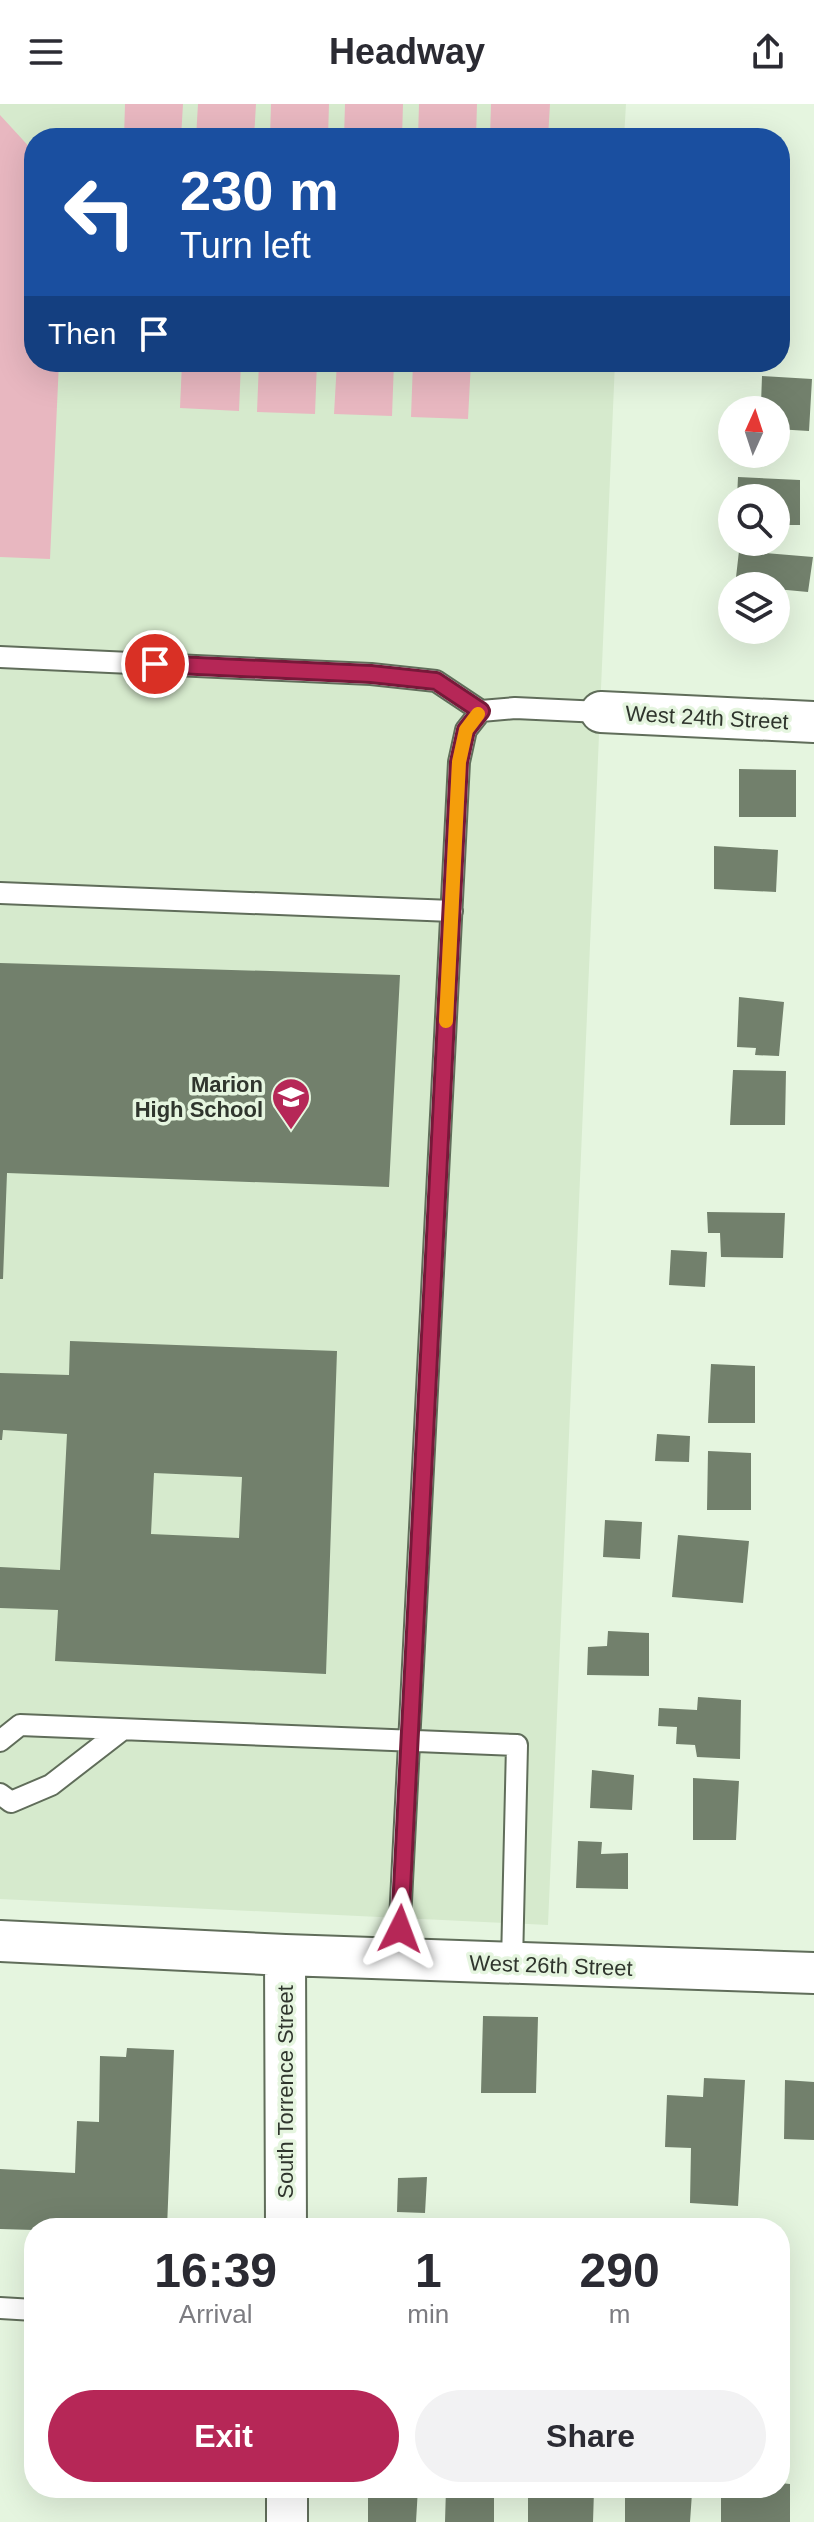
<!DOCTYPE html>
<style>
body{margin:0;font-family:Helvetica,sans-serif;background:#f2f2f3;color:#2b2b33;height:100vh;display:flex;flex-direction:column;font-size:30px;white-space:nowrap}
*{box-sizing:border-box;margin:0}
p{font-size:26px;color:#7c7c81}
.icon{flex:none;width:44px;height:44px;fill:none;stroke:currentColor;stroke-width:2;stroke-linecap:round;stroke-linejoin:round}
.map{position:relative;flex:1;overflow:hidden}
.drawer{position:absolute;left:24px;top:2114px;width:766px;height:280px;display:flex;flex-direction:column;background:#fff;border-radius:32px;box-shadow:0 8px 32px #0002}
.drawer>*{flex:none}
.banner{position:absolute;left:24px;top:24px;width:766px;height:244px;border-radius:32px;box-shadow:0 8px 32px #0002;background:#1a4fa0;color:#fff;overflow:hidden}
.needle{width:52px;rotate:3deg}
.fabs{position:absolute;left:718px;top:292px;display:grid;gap:16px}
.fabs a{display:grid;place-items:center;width:72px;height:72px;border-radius:50%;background:#fff;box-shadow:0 8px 32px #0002;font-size:40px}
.pin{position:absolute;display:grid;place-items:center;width:68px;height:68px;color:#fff;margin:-34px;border:4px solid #fff;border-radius:50%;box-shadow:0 2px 8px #0007}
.me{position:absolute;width:88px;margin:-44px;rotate:3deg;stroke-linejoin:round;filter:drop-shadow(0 0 6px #0008)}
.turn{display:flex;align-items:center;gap:28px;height:168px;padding:0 24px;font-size:36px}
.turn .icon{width:104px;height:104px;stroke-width:2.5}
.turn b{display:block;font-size:56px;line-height:68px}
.then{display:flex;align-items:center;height:76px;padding:0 24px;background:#0003;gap:16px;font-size:30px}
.eta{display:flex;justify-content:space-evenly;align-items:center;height:136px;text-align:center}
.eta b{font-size:48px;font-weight:700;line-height:56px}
.action{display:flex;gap:16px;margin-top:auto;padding:16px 24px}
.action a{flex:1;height:92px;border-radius:48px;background:#b62757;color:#fff;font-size:32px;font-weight:700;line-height:92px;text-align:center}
.action a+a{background:#f2f2f3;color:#2b2b33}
header{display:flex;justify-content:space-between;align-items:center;height:104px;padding:0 24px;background:#fff;font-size:36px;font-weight:700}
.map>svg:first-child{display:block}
.built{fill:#d6eacd}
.green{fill:#e8b7c0}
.building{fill:#72806c;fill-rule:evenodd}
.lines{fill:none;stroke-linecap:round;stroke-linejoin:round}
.service-casing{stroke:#606d5a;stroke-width:24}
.minor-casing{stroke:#606d5a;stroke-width:44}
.service{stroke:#fff;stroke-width:20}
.minor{stroke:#fff;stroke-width:40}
.route-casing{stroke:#761939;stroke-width:20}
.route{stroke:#b62757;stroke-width:14}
.slow{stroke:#f59e0b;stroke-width:14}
.labels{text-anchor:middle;stroke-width:7;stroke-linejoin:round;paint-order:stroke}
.street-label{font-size:22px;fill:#2f352d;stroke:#e5f5df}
.poi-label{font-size:22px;font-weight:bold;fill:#2f352d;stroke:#e5f5df;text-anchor:end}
</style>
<header><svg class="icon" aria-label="menu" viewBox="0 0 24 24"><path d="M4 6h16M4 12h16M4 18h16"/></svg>Headway<svg class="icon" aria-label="share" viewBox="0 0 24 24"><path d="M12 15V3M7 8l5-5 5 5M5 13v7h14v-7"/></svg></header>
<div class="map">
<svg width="814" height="2418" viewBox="0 0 814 2418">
<rect width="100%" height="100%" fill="#e5f5df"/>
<path class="built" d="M 0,0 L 626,0 L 624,34 L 34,34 L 34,258 L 615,258 L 548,1821 L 0,1795 Z"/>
<path class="green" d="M 125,0 L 183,0 L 181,34 L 124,34 Z
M 198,0 L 256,0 L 254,34 L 196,34 Z
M 271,0 L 329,0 L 328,34 L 270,34 Z
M 345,0 L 403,0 L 402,34 L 344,34 Z
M 419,0 L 477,0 L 476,34 L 418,34 Z
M 491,0 L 550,0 L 548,34 L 490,34 Z
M 0,11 L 34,48 L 34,258 L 59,258 L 50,455 L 0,453 Z
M 182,258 L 241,258 L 239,307 L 180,304 Z
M 259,258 L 317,258 L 315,310 L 257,308 Z
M 337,258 L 394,258 L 392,312 L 334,310 Z
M 413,258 L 471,258 L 468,315 L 411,313 Z"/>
<path class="building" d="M 762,272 L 812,275 L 809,327 L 776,325 L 776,306 L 753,306 L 753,300 L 761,300 Z
M 738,373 L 800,376 L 800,421 L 776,421 L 776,394 L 737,394 Z
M 739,447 L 813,453 L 808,488 L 776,485 L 776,482 L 735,482 Z
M 739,665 L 796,666 L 796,713 L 739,713 Z
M 714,742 L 778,746 L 776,788 L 714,785 Z
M 0,859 L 400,871 L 389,1083 L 7,1069 L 3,1175 L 0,1175 Z
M 739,893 L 784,898 L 779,952 L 755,951 L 756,944 L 737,943 Z
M 733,966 L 786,967 L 785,1021 L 730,1021 Z
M 707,1108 L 785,1109 L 783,1154 L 721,1153 L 720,1129 L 708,1129 Z
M 671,1146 L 707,1148 L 705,1183 L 669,1181 Z
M 70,1237 L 337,1247 L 326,1570 L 55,1557 L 58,1506 L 0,1504 L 0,1463 L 60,1466 L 67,1330 L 3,1326 L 2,1336 L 0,1336 L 0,1269 L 69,1271 ZM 154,1369 L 242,1373 L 239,1434 L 151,1430 Z
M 711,1260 L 755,1262 L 755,1319 L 708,1319 Z
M 657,1330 L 690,1332 L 689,1358 L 655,1357 Z
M 708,1347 L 751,1349 L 751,1406 L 707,1406 Z
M 605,1416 L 642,1418 L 640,1455 L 603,1453 Z
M 678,1431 L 749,1437 L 743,1499 L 672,1493 Z
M 608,1527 L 649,1529 L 649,1572 L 587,1571 L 588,1543 L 607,1542 Z
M 698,1593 L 741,1596 L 740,1655 L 697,1653 L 695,1641 L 676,1640 L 677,1623 L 658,1622 L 659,1604 L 697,1606 Z
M 592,1666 L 634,1671 L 632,1706 L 590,1704 Z
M 693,1674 L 739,1677 L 736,1736 L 693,1736 Z
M 578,1737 L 602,1738 L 601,1750 L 628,1749 L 628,1785 L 576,1784 Z
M 483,1912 L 538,1913 L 536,1989 L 481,1989 Z
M 127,1944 L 174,1946 L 167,2124 L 98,2120 L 98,2124 L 34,2124 L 34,2126 L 0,2125 L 0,2065 L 75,2069 L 77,2017 L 99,2018 L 100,1952 L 126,1953 Z
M 704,1974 L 745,1976 L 738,2102 L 690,2099 L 691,2044 L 665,2043 L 667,1991 L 703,1993 Z
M 785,1976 L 814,1978 L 814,2036 L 784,2035 Z
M 427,2073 L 425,2109 L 397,2108 L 398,2074 Z
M 780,2379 L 790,2380 L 790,2418 L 721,2418 L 721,2384 L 780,2384 Z
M 368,2384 L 418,2384 L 416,2418 L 368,2418 Z
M 446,2384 L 494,2384 L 494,2418 L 445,2418 Z
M 528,2384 L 594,2386 L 593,2418 L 528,2418 Z
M 625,2385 L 692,2389 L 690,2418 L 625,2418 Z"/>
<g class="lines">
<defs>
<path id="service" d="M 0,553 L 371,570 L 436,577 L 481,607
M 0,789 L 452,807
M 0,1637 L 20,1621 L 517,1641 L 512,1859
M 0,1690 L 11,1698 L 51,1681 L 122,1626
M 398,1856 L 459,658 L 466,626 L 481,607 L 515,604 L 601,608
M 0,2204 L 34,2206"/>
<path id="minor" d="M 601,608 L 814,618
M 0,1837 L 285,1851 L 814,1869
M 285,1851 L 286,2124
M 287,2384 L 287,2418"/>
</defs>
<use href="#service" class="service-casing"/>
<use href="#minor" class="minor-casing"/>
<use href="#service" class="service"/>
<use href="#minor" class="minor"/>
</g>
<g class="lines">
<defs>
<path id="route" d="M 155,560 L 371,570 L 436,577 L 481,607 L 466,626 L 459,658 L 400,1825"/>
</defs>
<use href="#route" class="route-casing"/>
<use href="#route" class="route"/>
<path class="slow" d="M 446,917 L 459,658 L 466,626 L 478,610"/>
</g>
<defs>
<symbol id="school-pin" viewBox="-11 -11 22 30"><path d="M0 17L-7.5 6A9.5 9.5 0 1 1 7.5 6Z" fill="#b62757" stroke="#e5f5df"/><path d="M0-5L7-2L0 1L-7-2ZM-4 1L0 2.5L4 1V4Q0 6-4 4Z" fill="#fff"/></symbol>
</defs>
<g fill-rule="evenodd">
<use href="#school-pin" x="269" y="971" width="44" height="60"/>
</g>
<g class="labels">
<g class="street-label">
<text transform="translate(707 613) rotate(3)" y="8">West 24th Street</text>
<text transform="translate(551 1861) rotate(2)" y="8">West 26th Street</text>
<text transform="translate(285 1988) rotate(-90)" y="8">South Torrence Street</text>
</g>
<g class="poi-label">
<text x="263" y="988">Marion<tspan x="263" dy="25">High School</tspan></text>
</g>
</g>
</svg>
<div class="fabs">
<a><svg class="needle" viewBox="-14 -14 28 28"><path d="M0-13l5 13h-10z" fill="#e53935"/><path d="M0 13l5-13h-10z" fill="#7c7c81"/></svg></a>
<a><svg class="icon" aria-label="search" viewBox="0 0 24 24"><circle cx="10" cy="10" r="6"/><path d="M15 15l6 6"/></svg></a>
<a><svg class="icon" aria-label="layers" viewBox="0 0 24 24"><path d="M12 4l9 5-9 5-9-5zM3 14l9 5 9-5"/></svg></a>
</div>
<div class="pin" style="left:155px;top:560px;background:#d93025"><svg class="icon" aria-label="arrive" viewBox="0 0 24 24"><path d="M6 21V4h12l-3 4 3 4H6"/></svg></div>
<svg class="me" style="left:400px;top:1825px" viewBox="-20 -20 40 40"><path d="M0-17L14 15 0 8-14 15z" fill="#b62757" stroke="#fff" stroke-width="4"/></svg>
<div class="banner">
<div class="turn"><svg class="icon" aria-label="left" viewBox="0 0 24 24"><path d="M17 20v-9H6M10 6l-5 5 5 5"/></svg><div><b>230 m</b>Turn left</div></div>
<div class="then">Then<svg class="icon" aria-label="arrive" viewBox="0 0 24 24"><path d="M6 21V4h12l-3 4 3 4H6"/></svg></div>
</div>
<section class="drawer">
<div class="eta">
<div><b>16:39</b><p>Arrival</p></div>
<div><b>1</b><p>min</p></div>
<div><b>290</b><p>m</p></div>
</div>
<div class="action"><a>Exit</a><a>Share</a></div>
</section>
</div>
